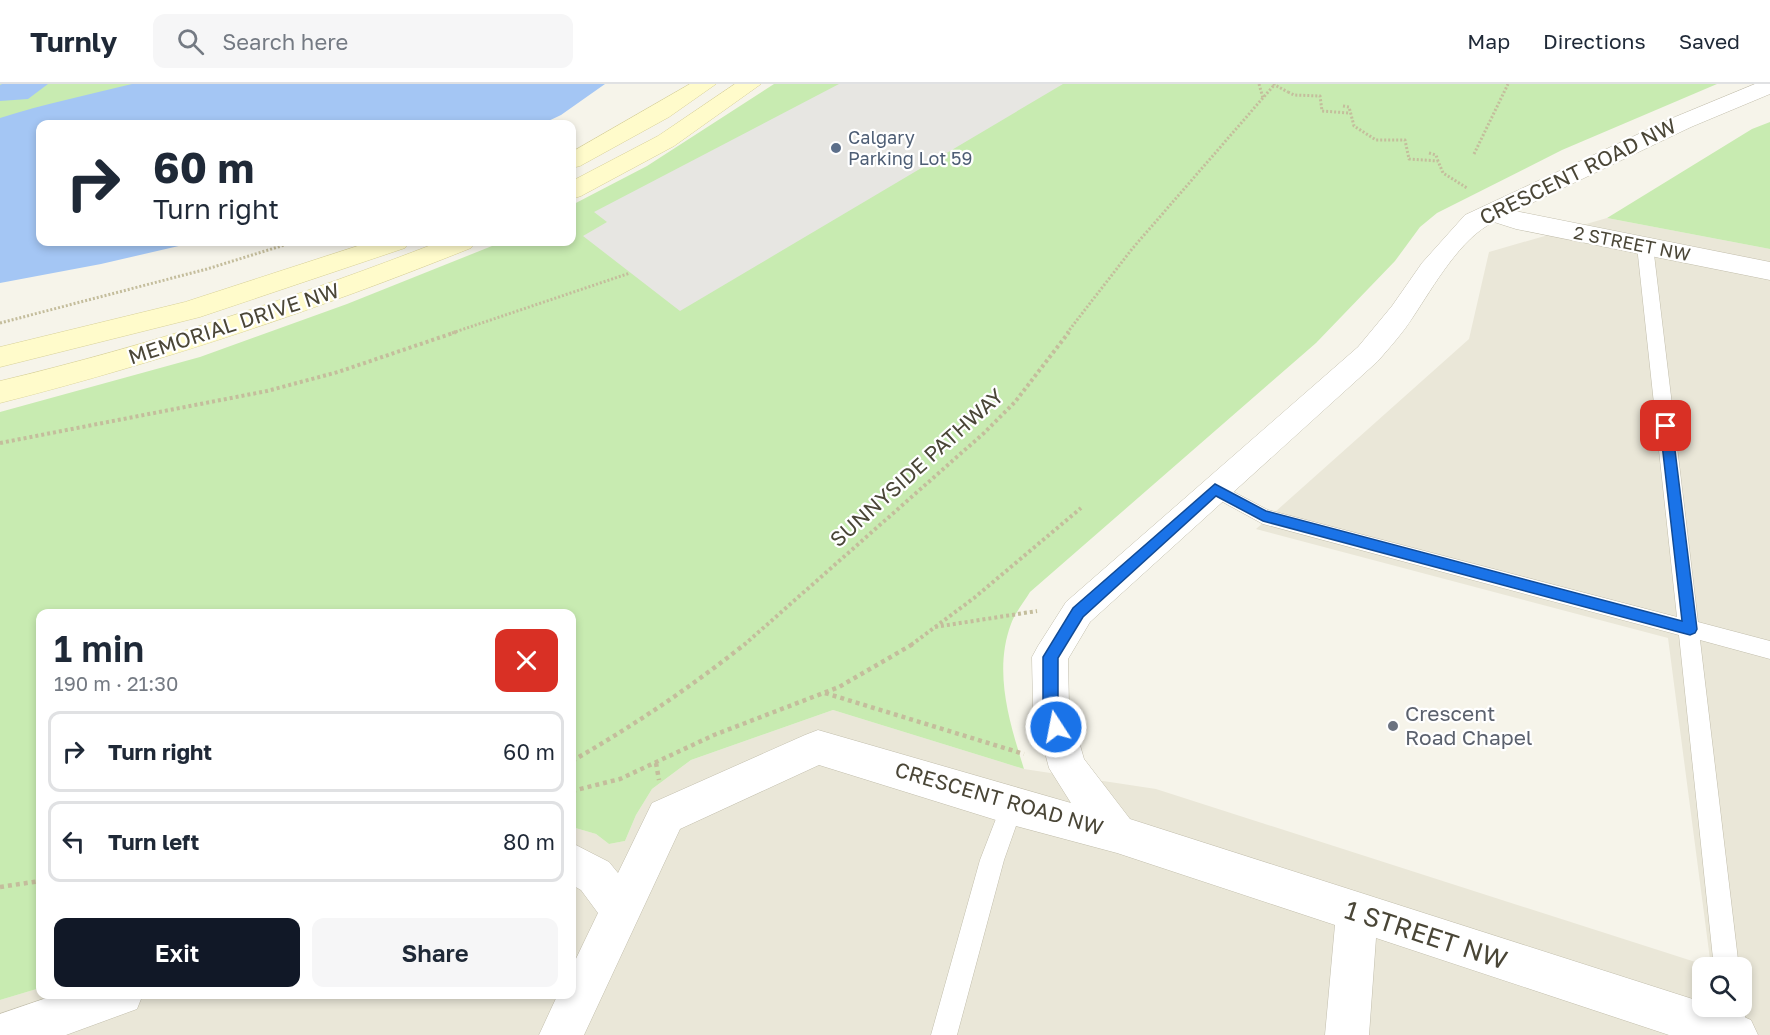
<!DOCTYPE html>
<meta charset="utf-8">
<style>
body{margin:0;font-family:"Golos Text",sans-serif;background:#f6f6f7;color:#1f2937;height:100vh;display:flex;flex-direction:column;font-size:22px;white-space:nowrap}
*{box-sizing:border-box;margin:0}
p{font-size:20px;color:#747a83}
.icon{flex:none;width:33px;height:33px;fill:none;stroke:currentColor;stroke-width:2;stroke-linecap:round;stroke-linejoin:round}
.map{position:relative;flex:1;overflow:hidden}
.drawer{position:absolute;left:36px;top:525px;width:540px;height:390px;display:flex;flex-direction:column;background:#fff;border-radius:12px;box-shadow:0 3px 9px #0003}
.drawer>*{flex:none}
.banner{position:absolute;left:36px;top:36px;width:540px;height:126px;border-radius:12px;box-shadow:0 3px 9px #0003;background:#fff;color:#1f2937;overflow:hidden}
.fabs{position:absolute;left:1692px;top:873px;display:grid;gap:12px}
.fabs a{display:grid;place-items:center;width:60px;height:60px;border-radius:12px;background:#fff;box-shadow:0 3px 9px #0003;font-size:30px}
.pin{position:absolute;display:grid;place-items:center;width:51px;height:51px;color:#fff;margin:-26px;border-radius:12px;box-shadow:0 3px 9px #0006}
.me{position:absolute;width:66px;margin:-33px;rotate:349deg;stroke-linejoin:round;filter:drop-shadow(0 0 4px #0008)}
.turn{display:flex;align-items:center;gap:21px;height:126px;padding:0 18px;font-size:27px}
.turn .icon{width:78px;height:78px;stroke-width:2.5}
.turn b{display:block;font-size:42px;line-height:51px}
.round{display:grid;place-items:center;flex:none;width:63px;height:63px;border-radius:12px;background:#f6f6f7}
.summary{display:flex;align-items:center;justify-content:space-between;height:102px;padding:0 18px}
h1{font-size:36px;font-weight:600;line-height:45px}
.action{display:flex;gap:12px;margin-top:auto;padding:12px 18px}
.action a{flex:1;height:69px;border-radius:12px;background:#111827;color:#fff;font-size:24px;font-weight:600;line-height:69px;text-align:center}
.action a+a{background:#f6f6f7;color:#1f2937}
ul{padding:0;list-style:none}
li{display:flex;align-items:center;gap:18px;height:81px;margin:0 12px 9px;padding:0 6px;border:3px solid #e0e1e3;border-radius:12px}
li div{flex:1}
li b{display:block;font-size:22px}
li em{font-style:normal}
header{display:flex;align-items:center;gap:36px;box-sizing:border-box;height:84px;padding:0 30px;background:#fff;border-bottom:2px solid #e0e1e3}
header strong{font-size:28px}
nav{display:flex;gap:33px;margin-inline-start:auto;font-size:21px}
.search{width:420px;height:54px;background:#f6f6f7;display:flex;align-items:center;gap:15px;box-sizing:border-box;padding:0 21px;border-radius:12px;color:#747a83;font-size:22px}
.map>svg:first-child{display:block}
.residential{fill:#eae7d8;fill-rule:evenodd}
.green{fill:#c8ebb1}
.parking{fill:#e7e6e2}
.water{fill:#a4c6f4}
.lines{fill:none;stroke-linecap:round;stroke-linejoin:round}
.lane-casing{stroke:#c2beac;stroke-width:1}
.street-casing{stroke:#c2beac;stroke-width:1}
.secondary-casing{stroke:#d8d198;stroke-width:1}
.path-far2{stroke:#c4bd9c;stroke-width:3;stroke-dasharray:2 2;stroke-linecap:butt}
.path-far1{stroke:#c4bd9c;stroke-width:4;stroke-dasharray:3 3;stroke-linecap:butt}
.path{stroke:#c4bd9c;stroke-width:4.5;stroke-dasharray:4 4;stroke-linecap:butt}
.lane{fill:#fff;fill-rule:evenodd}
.street{fill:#fff;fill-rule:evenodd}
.secondary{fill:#fffbcb;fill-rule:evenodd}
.path-bridge{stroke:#c4bd9c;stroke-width:3;stroke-dasharray:2 2;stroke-linecap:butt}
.route{fill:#1a73e8;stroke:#114b97;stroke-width:1.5}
.service-dot{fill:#5c6f8a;stroke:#fff;stroke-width:2}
.worship-dot{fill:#6b7280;stroke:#fff;stroke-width:2}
.labels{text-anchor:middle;stroke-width:4.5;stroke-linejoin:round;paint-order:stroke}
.far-service-label{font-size:18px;fill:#4e5e75;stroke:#fff;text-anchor:start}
.far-street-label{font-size:18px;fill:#4a4637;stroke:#fff}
.street-label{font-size:21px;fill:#4a4637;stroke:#fff}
.worship-label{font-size:21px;fill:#5b616d;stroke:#fff;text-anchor:start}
.near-street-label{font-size:26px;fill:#4a4637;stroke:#fff}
</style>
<header>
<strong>Turnly</strong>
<div class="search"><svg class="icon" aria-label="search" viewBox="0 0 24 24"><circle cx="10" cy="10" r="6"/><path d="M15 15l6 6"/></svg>Search here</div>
<nav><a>Map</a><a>Directions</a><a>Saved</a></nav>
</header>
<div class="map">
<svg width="1770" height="951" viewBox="0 0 1770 951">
<rect width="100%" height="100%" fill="#f6f4ea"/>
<path class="residential" d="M 1607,134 L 1770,165 L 1770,951 L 0,951 L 0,916 L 40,904 L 40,910 L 572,910 L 572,743 L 596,750 L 609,760 L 625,757 L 636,731 L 652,705 L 691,676 L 833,626 L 1024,685 L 1156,705 L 1711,883 L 1668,554 L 1256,445 L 1469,255 L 1489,168 ZM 1702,884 L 1742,884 L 1742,922 L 1702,922 Z"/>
<path class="green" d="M 0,0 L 146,0 L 0,38 Z
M 774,0 L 1717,0 L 1562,66 L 1437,129 L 1420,143 L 1395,177 L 1316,259 L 1030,508 C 1024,518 1015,529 1011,540 C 993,588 1010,640 1024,685 L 833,626 L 691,676 L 652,705 L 636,731 L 625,757 L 609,760 L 596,750 L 572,743 L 572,530 L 40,530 L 40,904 L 0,916 L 0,328 L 200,273 L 347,220 L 502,158 L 572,158 L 572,121 L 647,82 Z
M 1770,38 L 1770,165 L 1607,134 L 1752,45 Z"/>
<path class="parking" d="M 839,0 L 1063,0 L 680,227 L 583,152 L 607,138 L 594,128 Z"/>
<path class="water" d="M 48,0 L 28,15 L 0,17 L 0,1 L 2,0 Z
M 132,0 L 605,0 L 561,31 L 542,40 L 40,40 L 40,158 L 196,158 L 101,180 L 0,199 L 0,34 C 44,20 87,11 132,0 Z"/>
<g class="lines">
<defs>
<path id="lane" d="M 1645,157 L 1653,162 L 1698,538 L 1770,557 L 1770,575 L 1700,556 L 1739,884 L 1714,884 L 1679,551 L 1263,440 L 1208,410 L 1206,405 L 1208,400 L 1215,398 L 1268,426 L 1677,533 L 1637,162 Z
M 1012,711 L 1020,714 L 1023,722 L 1004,776 L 957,951 L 931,951 L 980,776 L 1004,714 Z
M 1742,914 L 1748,951 L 1722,951 L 1719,922 L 1742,922 Z"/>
<path id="street" d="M 1755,0 L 1770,0 L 1770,10 L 1691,43 L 1515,127 L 1770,178 L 1770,196 L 1516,145 L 1494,138 C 1461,153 1433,203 1413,233 C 1403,249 1390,263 1378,277 L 1090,538 L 1068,575 L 1069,623 L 1084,675 L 1130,735 L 1702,918 L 1702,922 C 1720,922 1735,929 1751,936 L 1758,951 L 1669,951 L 1376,854 L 1369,951 L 1325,951 L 1335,841 L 1117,769 L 1012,741 L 819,681 L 680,745 L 584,951 L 539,951 L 558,910 L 572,910 L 572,883 L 598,829 L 581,806 L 572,801 L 572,759 L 609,778 L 618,789 L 652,719 L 805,651 L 818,646 L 1071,719 L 1049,684 L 1033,623 L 1032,573 L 1038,562 L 1066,518 L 1358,263 L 1392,222 L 1422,179 L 1465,131 L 1675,33 Z
M 58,910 L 143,910 L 137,925 L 66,951 L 0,951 L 0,930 Z"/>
<path id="secondary" d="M 690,0 L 716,0 L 669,33 L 580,82 L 572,84 L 572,68 Z
M 735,0 L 761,0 L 674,62 L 581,112 L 572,115 L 572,97 L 658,52 Z
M 370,158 L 409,158 L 405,164 L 200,233 L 0,283 L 0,263 L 185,218 Z
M 439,158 L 475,158 L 471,164 C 317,226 161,278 0,319 L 0,297 C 150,261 295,214 439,158 Z"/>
</defs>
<use href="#lane" class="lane-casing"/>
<use href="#street" class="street-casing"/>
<use href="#secondary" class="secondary-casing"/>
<path class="path-far2" d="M 1259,0 L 1263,14
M 1288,8 L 1294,11 L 1320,12 L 1322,27 L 1349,29
M 1343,22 L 1349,23 L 1354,42 L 1376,56 L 1405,56 L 1409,75 L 1438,77 L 1443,89 L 1467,104
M 1429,69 L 1436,71 L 1438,77
M 1474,70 L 1508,0
M 0,239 L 207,185 L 294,158
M 452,249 L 630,189
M 1067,249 L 1132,165 L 1275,0"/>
<path class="path-far1" d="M 0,359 L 267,307 L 338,288 L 456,248
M 935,543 L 1037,527
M 744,561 L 984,349 L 1015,318 L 1069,248
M 911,561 L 974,514 L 1081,424"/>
<path class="path" d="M 825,609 L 1024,670
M 572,677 C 633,642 691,603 745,560
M 656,679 L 659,696
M 572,707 L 620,695 L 714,651 L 839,603 L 913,560
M 0,803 L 40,797"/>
<use href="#lane" class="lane"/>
<use href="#street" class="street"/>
<use href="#secondary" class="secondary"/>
<path class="path-bridge" d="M 1273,0 L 1288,8"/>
</g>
<path class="route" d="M 1666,338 L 1672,342 L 1697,545 L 1695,549 L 1690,551 L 1263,437 L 1216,412 L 1083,533 L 1058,574 L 1058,623 L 1064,643 L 1062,648 L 1056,650 L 1051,648 L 1043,623 L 1043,573 L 1073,524 L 1215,400 L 1266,427 L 1682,537 L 1660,342 Z"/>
<circle class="service-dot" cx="836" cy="64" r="6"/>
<circle class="worship-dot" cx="1393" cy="642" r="6"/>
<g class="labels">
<g class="far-service-label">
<text x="848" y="60">Calgary<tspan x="848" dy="21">Parking Lot 59</tspan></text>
</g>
<g class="far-street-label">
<text transform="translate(1632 160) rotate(11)" y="6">2 STREET NW</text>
</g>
<g class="street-label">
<text transform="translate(1578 88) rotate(-26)" y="7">CRESCENT ROAD NW</text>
<text transform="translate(234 240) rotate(-18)" y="7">MEMORIAL DRIVE NW</text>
<text transform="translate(917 384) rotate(-42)" y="7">SUNNYSIDE PATHWAY</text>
<text transform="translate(999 715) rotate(16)" y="7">CRESCENT ROAD NW</text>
</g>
<g class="worship-label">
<text x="1405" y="637">Crescent<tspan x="1405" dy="24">Road Chapel</tspan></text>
</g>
<g class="near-street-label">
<text transform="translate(1426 851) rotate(18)" y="9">1 STREET NW</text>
</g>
</g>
</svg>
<div class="fabs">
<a><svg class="icon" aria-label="search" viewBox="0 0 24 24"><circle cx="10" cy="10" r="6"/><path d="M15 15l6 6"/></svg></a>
</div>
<div class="pin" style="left:1666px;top:342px;background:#d93025"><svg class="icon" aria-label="arrive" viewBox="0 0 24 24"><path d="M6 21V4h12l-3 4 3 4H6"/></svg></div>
<svg class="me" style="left:1056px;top:643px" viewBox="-20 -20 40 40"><circle r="17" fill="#1a73e8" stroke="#fff" stroke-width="3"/><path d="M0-11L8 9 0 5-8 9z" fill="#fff"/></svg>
<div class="banner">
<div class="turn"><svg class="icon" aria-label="right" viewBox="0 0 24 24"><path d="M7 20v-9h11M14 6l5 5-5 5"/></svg><div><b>60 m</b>Turn right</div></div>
</div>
<section class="drawer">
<div class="summary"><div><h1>1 min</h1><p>190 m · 21:30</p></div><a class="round" style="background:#d93025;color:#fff"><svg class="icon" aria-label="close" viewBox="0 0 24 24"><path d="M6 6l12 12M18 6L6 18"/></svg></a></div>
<ul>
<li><svg class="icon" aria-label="right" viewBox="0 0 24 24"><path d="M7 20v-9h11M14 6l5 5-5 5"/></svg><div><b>Turn right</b></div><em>60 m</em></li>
<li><svg class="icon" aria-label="left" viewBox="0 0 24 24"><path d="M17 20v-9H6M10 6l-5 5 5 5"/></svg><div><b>Turn left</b></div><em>80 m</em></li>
</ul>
<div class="action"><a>Exit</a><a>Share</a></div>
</section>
</div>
